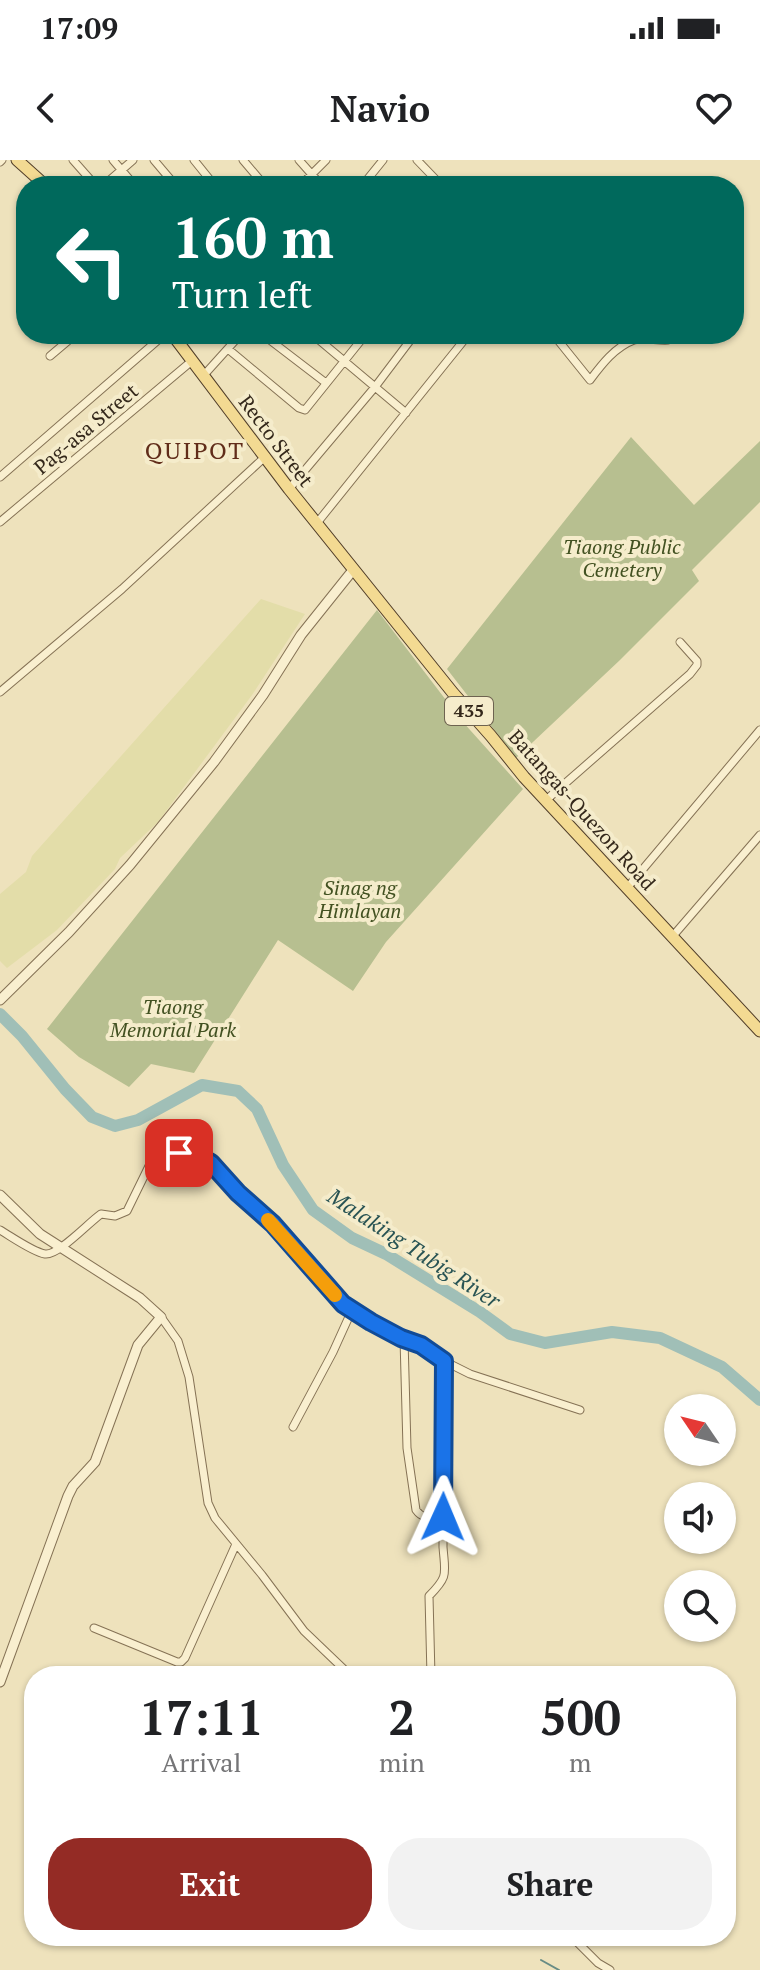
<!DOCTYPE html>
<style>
body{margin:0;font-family:"PT Serif",serif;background:#f2f2f2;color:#202124;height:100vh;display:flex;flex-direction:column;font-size:30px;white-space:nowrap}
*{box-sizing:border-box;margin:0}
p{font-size:26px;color:#757577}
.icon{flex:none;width:44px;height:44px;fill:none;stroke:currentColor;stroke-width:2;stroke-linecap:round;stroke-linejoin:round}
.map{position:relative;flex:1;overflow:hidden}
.drawer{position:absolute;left:24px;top:1506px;width:712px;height:280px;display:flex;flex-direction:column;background:#fff;border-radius:32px;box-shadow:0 2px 6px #0004}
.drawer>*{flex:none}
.guide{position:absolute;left:16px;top:16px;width:728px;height:168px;border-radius:32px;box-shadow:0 2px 6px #0004;background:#00695c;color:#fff;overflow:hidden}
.needle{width:52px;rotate:305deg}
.tools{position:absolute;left:664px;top:1234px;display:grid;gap:16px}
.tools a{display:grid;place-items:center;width:72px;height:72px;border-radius:50%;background:#fff;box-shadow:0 2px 6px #0004;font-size:40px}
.pin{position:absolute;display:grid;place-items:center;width:68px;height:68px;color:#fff;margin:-34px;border-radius:16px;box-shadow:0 4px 12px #0006}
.me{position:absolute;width:88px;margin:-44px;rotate:1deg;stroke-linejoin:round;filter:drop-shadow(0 0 6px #0008)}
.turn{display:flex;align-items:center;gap:28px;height:168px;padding:0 24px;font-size:36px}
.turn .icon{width:104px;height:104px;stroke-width:2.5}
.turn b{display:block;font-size:56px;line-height:68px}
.eta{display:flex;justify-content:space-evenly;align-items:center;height:136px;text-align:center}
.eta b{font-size:48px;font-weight:800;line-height:56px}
.button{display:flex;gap:16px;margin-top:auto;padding:16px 24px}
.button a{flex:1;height:92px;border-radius:32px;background:#942b25;color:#fff;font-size:32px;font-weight:800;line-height:92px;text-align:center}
.button a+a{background:#f2f2f2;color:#202124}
.status{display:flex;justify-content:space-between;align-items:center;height:56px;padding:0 40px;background:#fff;direction:ltr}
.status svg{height:22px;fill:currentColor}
header{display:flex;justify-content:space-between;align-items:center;height:104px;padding:0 24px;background:#fff;font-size:36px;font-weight:800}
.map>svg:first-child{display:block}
.farmland{fill:#e3dda9}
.cemetery{fill:#b7bf90}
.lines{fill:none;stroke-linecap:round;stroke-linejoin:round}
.stream{stroke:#688c85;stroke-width:2}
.river{stroke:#a0bfb7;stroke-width:12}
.minor-casing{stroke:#857255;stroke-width:9}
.tertiary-casing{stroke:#857255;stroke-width:11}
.primary-casing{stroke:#523f2a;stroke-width:13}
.minor{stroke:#f9efcf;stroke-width:7}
.tertiary{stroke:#f9efcf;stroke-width:9}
.primary{stroke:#f3da92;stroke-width:11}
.route-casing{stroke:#114b97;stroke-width:20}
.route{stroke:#1a73e8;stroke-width:14}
.slow{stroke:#f59e0b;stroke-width:14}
.labels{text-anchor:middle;stroke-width:8;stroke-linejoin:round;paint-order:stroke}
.shield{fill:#f5eccb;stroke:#6e6350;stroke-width:2}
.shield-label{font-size:18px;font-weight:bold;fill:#34281b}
.street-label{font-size:20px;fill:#34281b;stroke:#f5eccb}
.park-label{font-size:20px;font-style:italic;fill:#425121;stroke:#f5eccb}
.water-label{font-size:22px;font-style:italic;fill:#295454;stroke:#f5eccb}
.quarter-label{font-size:24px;letter-spacing:2px;fill:#612d1a;stroke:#f5eccb}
</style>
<div class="status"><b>17:09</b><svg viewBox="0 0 49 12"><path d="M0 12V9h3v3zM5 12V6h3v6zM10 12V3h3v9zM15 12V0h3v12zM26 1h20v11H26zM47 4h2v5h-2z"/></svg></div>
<header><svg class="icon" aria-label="back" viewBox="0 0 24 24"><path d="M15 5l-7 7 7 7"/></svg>Navio<svg class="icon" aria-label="heart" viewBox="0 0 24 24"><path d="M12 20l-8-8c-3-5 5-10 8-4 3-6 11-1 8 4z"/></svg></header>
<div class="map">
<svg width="760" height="1810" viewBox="0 0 760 1810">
<rect width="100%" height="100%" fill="#eee2bc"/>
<path class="farmland" d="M 261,439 L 305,454 L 252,535 L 158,662 L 120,698 L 115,709 L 57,770 L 7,808 L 0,801 L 0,734 L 26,712 L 32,696 Z"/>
<path class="cemetery" d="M 631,277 L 694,345 L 760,281 L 760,342 L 692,410 L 699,421 L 620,500 L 516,598 L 447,509 Z
M 377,450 L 462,561 L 523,629 L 386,782 L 353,831 L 278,780 L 194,913 L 151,904 L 129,927 L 79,897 L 47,869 Z"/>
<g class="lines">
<path class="stream" d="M 541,1800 L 559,1810"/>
<path class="river" d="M 0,854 L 22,876 L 65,929 L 92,957 L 115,966 L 138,960 L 202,925 L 238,931 L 257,949 L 283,1005 L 313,1050 L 352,1078 L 386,1094 L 480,1152 L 510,1174 L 545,1183 L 612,1172 L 660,1178 L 722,1207 L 760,1240"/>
<defs>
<path id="minor" d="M 73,0 L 96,26
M 113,0 L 135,26
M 154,0 L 176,26
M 194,0 L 215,26
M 243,0 L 265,26
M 299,0 L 322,26
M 417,0 L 442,26
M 0,2 L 2,0
M 103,26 L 133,0
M 300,26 L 326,0
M 362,26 L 383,0
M 262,174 L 326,223
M 312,174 L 406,253
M 553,174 L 590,220 C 602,204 615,187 634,180 C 641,177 659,181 668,180
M 228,189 L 299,248 L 305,250 L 366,174
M 50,196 L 76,174
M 204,215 L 241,174
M 0,317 L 165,174
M 289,329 L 375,227 L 415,174
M 0,362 L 193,200
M 317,363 L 469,174
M 0,532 L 122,429 L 266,296
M 545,641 L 690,514 L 697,505 L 697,501 L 680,482
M 627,728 L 760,570
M 672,777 L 760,675
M 0,1070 C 12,1077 33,1092 45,1094 C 58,1096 88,1063 101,1054 L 115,1056 L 127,1051 L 149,1006 L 160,997 L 179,993 L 197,995 L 211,1003 L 238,1033 L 273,1064 L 343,1144 L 371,1162 L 401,1178 L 421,1185 L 444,1201 L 470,1214 L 580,1250
M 161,1157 L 178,1181 L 189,1217 L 208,1343 L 215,1358 L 262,1415 L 304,1471 L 351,1516
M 404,1179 L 407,1288 L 416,1350 C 423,1360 432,1357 443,1357
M 293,1267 L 333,1192 L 352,1150
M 94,1468 L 177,1502 L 181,1502 L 185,1498 L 236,1384
M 431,1516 L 429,1436 C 449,1416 445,1414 443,1387 L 444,1201
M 571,1776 L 598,1803 L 610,1810"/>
<path id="tertiary" d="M 0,840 L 69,772 L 130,705 L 214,602 L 263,535 L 301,475 L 353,410
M 0,1035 L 40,1074 L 140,1138 L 161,1157 L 138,1185 L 95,1302 L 73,1326 L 68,1336 L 0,1522"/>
<path id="primary" d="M 17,0 L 46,26
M 172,174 L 289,329 L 453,533 L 491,576 L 524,617 L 760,871"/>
</defs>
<use href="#minor" class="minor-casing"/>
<use href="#tertiary" class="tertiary-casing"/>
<use href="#primary" class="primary-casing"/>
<use href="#minor" class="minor"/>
<use href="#tertiary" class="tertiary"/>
<use href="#primary" class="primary"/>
</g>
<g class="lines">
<defs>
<path id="route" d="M 179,993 L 197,995 L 211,1003 L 238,1033 L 273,1064 L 343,1144 L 371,1162 L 401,1178 L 421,1185 L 444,1201 L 443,1357"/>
</defs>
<use href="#route" class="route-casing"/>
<use href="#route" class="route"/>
<path class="slow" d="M 268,1060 L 335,1135"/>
</g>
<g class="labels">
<rect class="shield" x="445" y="537" width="48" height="28" rx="6"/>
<g class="shield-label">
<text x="469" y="557">435</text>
</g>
<g class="street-label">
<text transform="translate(86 269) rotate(-40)" y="7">Pag-asa Street</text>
<text transform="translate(276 281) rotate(53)" y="7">Recto Street</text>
<text transform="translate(582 650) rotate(48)" y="7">Batangas-Quezon Road</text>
</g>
<g class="park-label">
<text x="622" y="394">Tiaong Public<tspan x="622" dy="23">Cemetery</tspan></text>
<text x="360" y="735">Sinag ng<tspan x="360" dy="23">Himlayan</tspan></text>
<text x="173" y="854">Tiaong<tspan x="173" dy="23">Memorial Park</tspan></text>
</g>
<g class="water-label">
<text transform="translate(414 1088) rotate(33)" y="8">Malaking Tubig River</text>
</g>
<g class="quarter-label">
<text x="195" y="299">QUIPOT</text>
</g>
</g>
</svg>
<div class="tools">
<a><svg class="needle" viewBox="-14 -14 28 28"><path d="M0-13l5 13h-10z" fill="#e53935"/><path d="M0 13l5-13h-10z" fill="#757577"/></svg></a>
<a><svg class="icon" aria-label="sound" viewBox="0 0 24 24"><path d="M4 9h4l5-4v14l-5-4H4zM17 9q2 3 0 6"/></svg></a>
<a><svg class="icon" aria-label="search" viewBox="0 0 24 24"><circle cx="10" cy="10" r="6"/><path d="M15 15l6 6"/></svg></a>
</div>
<div class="pin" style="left:179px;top:993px;background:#d93025"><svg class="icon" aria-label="arrive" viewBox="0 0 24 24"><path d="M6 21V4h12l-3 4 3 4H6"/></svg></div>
<svg class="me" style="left:443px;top:1357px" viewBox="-20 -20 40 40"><path d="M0-17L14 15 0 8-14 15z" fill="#1a73e8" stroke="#fff" stroke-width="4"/></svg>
<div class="guide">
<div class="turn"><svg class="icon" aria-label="left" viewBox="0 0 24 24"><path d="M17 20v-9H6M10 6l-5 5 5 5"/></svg><div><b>160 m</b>Turn left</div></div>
</div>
<section class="drawer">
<div class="eta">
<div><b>17:11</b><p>Arrival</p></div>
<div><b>2</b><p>min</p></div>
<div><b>500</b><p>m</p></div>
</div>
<div class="button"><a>Exit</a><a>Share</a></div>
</section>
</div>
